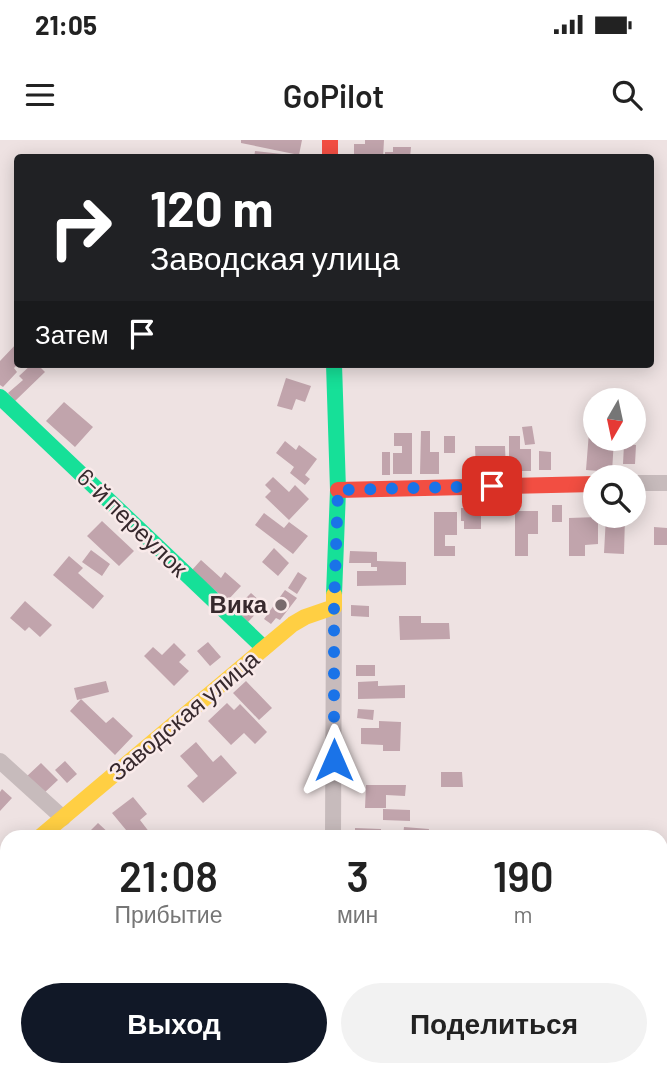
<!DOCTYPE html>
<html lang="ru">
<meta charset="utf-8">
<style>
body{margin:0;font-family:Barlow,sans-serif;background:#f2f2f2;color:#222;height:100vh;display:flex;flex-direction:column;font-size:26px;white-space:nowrap}
*{box-sizing:border-box;margin:0}
p{font-size:23px;color:#767676}
.icon{flex:none;width:38px;height:38px;fill:none;stroke:currentColor;stroke-width:2;stroke-linecap:round;stroke-linejoin:round}
.map{position:relative;flex:1;overflow:hidden}
.panel{position:absolute;left:0px;top:690px;width:668px;height:247px;display:flex;flex-direction:column;background:#fff;border-radius:21px 21px 0 0;box-shadow:0 4px 18px #0003}
.panel>*{flex:none}
.top-card{position:absolute;left:14px;top:14px;width:640px;height:214px;border-radius:7px;box-shadow:0 4px 18px #0003;background:#202124;color:#fff;overflow:hidden}
.needle{width:46px;rotate:189deg}
.fabs{position:absolute;left:583px;top:248px;display:grid;gap:14px}
.fabs a{display:grid;place-items:center;width:63px;height:63px;border-radius:50%;background:#fff;box-shadow:0 4px 18px #0003;font-size:35px}
.pin{position:absolute;display:grid;place-items:center;width:60px;height:60px;color:#fff;margin:-30px;border-radius:14px;box-shadow:0 4px 10px #0006}
.me{position:absolute;width:77px;margin:-38px;rotate:0deg;stroke-linejoin:round;filter:drop-shadow(0 0 5px #0008)}
.turn{display:flex;align-items:center;gap:24px;height:147px;padding:0 21px;font-size:32px}
.turn .icon{width:91px;height:91px;stroke-width:2.5}
.turn b{display:block;font-size:49px;line-height:60px}
.then{display:flex;align-items:center;height:66px;padding:0 21px;background:#0003;gap:14px;font-size:26px}
.eta{display:flex;justify-content:space-evenly;align-items:center;height:119px;text-align:center}
.eta b{font-size:42px;font-weight:600;line-height:49px}
.button{display:flex;gap:14px;margin-top:auto;padding:14px 21px}
.button a{flex:1;height:80px;border-radius:42px;background:#111827;color:#fff;font-size:28px;font-weight:600;line-height:80px;text-align:center}
.button a+a{background:#f2f2f2;color:#222}
.status{display:flex;justify-content:space-between;align-items:center;height:49px;padding:0 35px;background:#fff;direction:ltr}
.status svg{height:19px;fill:currentColor}
header{display:flex;justify-content:space-between;align-items:center;height:91px;padding:0 21px;background:#fff;font-size:32px;font-weight:600}
.map>svg:first-child{display:block}
.building{fill:#c1a4ac}
.lines{fill:none;stroke-linecap:round;stroke-linejoin:round}
.street{stroke:#c7bbbc;stroke-width:16}
.fast{stroke:#16e098;stroke-width:16}
.slow{stroke:#ffcf43;stroke-width:16}
.jam{stroke:#f24e42;stroke-width:16}
.route{stroke:#1a73e8;stroke-width:12;stroke-dasharray:0 21.6}
.poi-dot{fill:#776a6c;stroke:#f9eaea;stroke-width:2.5}
.labels{text-anchor:middle;stroke-width:5;stroke-linejoin:round;paint-order:stroke}
.street-label{font-size:24px;fill:#37292d;stroke:#f9eaea}
.poi-label{font-size:24px;font-weight:bold;fill:#37292d;stroke:#f9eaea;text-anchor:end}
</style>
<div class="status"><b>21:05</b><svg viewBox="0 0 49 12"><path d="M0 12V9h3v3zM5 12V6h3v6zM10 12V3h3v9zM15 12V0h3v12zM26 1h20v11H26zM47 4h2v5h-2z"/></svg></div>
<header><svg class="icon" aria-label="menu" viewBox="0 0 24 24"><path d="M4 6h16M4 12h16M4 18h16"/></svg>GoPilot<svg class="icon" aria-label="search" viewBox="0 0 24 24"><circle cx="10" cy="10" r="6"/><path d="M15 15l6 6"/></svg></header>
<div class="map">
<svg width="667" height="935" viewBox="0 0 667 935">
<rect width="100%" height="100%" fill="#eee2e2"/>
<path class="building" d="M 241,0 L 302,0 L 299,15 L 241,3 Z
M 365,0 L 384,0 L 383,18 L 354,18 L 354,4 L 365,4 Z
M 393,7 L 411,7 L 410,18 L 385,18 L 385,12 L 393,12 Z
M 255,11 L 282,14 L 282,18 L 254,18 Z
M 18,202 L 18,224 L 14,228 L 17,232 L 3,247 L 0,245 L 0,221 Z
M 32,224 L 37,224 L 45,232 L 15,261 L 8,253 L 23,240 L 19,236 Z
M 344,224 L 365,224 L 365,227 L 344,226 Z
M 286,238 L 311,246 L 305,262 L 296,259 L 292,270 L 277,266 Z
M 64,262 L 93,287 L 75,307 L 46,281 Z
M 532,286 L 535,304 L 525,305 L 522,287 Z
M 421,291 L 430,291 L 430,312 L 439,312 L 439,334 L 420,334 Z
M 589,292 L 595,292 L 595,299 L 614,299 L 612,332 L 586,330 Z
M 394,293 L 412,293 L 412,334 L 393,334 L 393,313 L 402,313 L 402,306 L 394,306 Z
M 444,296 L 455,296 L 455,313 L 444,313 Z
M 509,296 L 520,296 L 520,309 L 531,309 L 531,331 L 509,331 Z
M 285,301 L 296,310 L 299,305 L 317,319 L 305,335 L 310,339 L 305,345 L 290,333 L 294,327 L 276,313 Z
M 624,304 L 636,305 L 635,324 L 623,324 Z
M 475,306 L 505,306 L 506,332 L 476,332 Z
M 539,311 L 551,312 L 551,330 L 539,330 Z
M 382,312 L 390,312 L 390,335 L 382,335 Z
M 273,337 L 289,352 L 295,345 L 309,359 L 289,380 L 265,357 L 271,351 L 265,345 Z
M 552,365 L 562,365 L 562,382 L 552,382 Z
M 461,368 L 481,368 L 481,389 L 464,389 L 464,381 L 461,381 Z
M 515,371 L 538,371 L 538,394 L 528,394 L 528,416 L 515,416 Z
M 434,372 L 457,372 L 457,395 L 445,395 L 445,406 L 455,406 L 455,416 L 434,416 Z
M 264,373 L 284,388 L 289,382 L 308,396 L 293,414 L 255,385 Z
M 606,376 L 625,376 L 624,414 L 604,413 Z
M 598,377 L 598,404 L 585,405 L 585,416 L 569,416 L 569,378 Z
M 102,381 L 134,411 L 119,426 L 87,396 Z
M 654,387 L 667,388 L 667,405 L 654,405 Z
M 274,408 L 289,423 L 278,436 L 262,422 Z
M 91,410 L 110,424 L 102,436 L 82,422 Z
M 350,411 L 377,412 L 377,421 L 406,422 L 406,445 L 357,446 L 357,431 L 377,431 L 377,427 L 371,427 L 371,423 L 349,423 Z
M 69,416 L 83,428 L 78,433 L 104,456 L 93,469 L 53,435 Z
M 201,420 L 221,438 L 225,432 L 241,446 L 227,461 L 192,430 Z
M 298,432 L 307,438 L 297,454 L 288,448 Z
M 285,450 L 297,458 L 280,480 L 276,478 L 271,484 L 264,479 Z
M 251,453 L 264,465 L 248,482 L 235,469 Z
M 25,461 L 52,485 L 40,497 L 29,487 L 25,491 L 10,478 Z
M 351,465 L 369,466 L 369,477 L 351,476 Z
M 399,476 L 421,476 L 421,483 L 449,483 L 450,499 L 400,500 Z
M 208,502 L 221,517 L 210,526 L 197,511 Z
M 174,503 L 186,515 L 179,522 L 189,531 L 174,546 L 144,516 L 153,507 L 162,515 Z
M 356,525 L 375,525 L 375,536 L 356,536 Z
M 106,541 L 109,552 L 77,560 L 74,548 Z
M 246,541 L 272,568 L 259,580 L 233,553 Z
M 378,541 L 378,546 L 405,545 L 405,558 L 358,559 L 358,542 Z
M 81,559 L 106,583 L 113,577 L 133,596 L 115,615 L 70,571 Z
M 227,563 L 234,570 L 240,564 L 267,592 L 255,604 L 244,593 L 231,605 L 208,581 Z
M 358,569 L 374,570 L 373,580 L 357,578 Z
M 379,581 L 401,582 L 400,611 L 383,611 L 383,605 L 361,604 L 361,588 L 379,588 Z
M 196,602 L 213,622 L 221,615 L 237,633 L 203,663 L 187,646 L 198,636 L 180,616 Z
M 65,621 L 77,634 L 67,643 L 55,630 Z
M 41,623 L 58,640 L 43,654 L 26,637 Z
M 441,632 L 462,632 L 463,647 L 441,647 Z
M 366,645 L 406,645 L 405,656 L 386,655 L 386,668 L 365,668 Z
M 2,649 L 12,658 L 0,671 L 0,652 Z
M 133,657 L 147,674 L 140,680 L 150,693 L 146,696 L 131,696 L 112,673 Z
M 383,669 L 410,670 L 410,681 L 383,680 Z
M 98,683 L 112,696 L 85,696 Z
M 404,687 L 429,689 L 428,696 L 403,696 Z
M 355,688 L 381,689 L 381,696 L 355,696 Z
M 7,747 L 7,781 L 3,785 L 0,782 L 0,754 Z"/>
<g class="lines">
<path class="street" d="M 634,343 L 667,343
M 0,621 L 63,678
M 333,696 L 334,467
M 332,935 L 332,929"/>
<path class="fast" d="M 334,224 L 338,350 L 334,455
M 0,257 L 264,508"/>
<path class="slow" d="M 41,696 L 293,484 L 305,477 L 334,467 L 334,455
M 0,731 L 7,725"/>
<path class="jam" d="M 330,0 L 330,18
M 338,350 L 595,344"/>
</g>
<g class="lines">
<path class="route" d="M 334,620 L 334,467 L 338,350 L 492,346"/>
</g>
<circle class="poi-dot" cx="281" cy="465" r="7"/>
<g class="labels">
<g class="street-label">
<text transform="translate(132 383) rotate(44)" y="8">6-й переулок</text>
<text transform="translate(184 576) rotate(-40)" y="8">Заводская улица</text>
</g>
<g class="poi-label">
<text x="267" y="473">Вика</text>
</g>
</g>
</svg>
<div class="fabs">
<a><svg class="needle" viewBox="-14 -14 28 28"><path d="M0-13l5 13h-10z" fill="#e53935"/><path d="M0 13l5-13h-10z" fill="#767676"/></svg></a>
<a><svg class="icon" aria-label="search" viewBox="0 0 24 24"><circle cx="10" cy="10" r="6"/><path d="M15 15l6 6"/></svg></a>
</div>
<div class="pin" style="left:492px;top:346px;background:#d93025"><svg class="icon" aria-label="arrive" viewBox="0 0 24 24"><path d="M6 21V4h12l-3 4 3 4H6"/></svg></div>
<svg class="me" style="left:334px;top:620px" viewBox="-20 -20 40 40"><path d="M0-17L14 15 0 8-14 15z" fill="#1a73e8" stroke="#fff" stroke-width="4"/></svg>
<div class="top-card">
<div class="turn"><svg class="icon" aria-label="right" viewBox="0 0 24 24"><path d="M7 20v-9h11M14 6l5 5-5 5"/></svg><div><b>120 m</b>Заводская улица</div></div>
<div class="then">Затем<svg class="icon" aria-label="arrive" viewBox="0 0 24 24"><path d="M6 21V4h12l-3 4 3 4H6"/></svg></div>
</div>
<section class="panel">
<div class="eta">
<div><b>21:08</b><p>Прибытие</p></div>
<div><b>3</b><p>мин</p></div>
<div><b>190</b><p>m</p></div>
</div>
<div class="button"><a>Выход</a><a>Поделиться</a></div>
</section>
</div>
